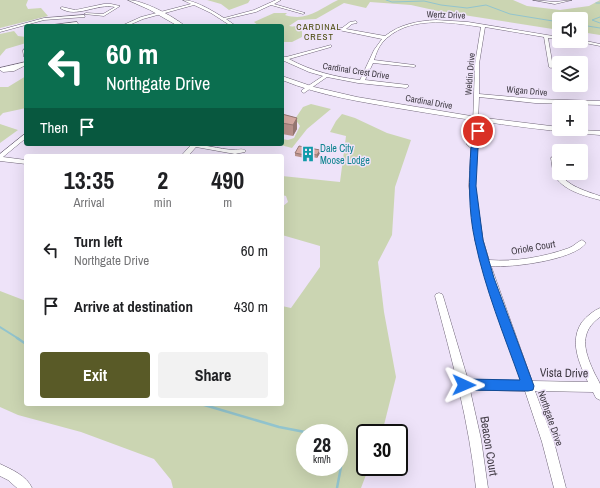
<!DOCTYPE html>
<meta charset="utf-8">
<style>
body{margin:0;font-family:"Archivo Narrow",sans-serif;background:#f2f2f2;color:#202124;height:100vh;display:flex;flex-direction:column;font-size:15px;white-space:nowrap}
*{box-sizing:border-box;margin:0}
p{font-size:13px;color:#757577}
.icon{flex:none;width:22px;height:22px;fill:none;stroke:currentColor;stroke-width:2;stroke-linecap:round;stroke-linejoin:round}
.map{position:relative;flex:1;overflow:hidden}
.drawer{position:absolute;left:24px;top:154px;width:260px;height:252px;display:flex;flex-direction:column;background:#fff;border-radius:4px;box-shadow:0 4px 16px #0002}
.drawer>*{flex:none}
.hud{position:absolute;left:24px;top:24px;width:260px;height:122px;border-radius:4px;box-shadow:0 4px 16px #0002;background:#0b6e4f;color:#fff;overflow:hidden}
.fabs{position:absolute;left:552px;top:12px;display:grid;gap:8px}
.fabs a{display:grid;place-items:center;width:36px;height:36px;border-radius:4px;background:#fff;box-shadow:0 4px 16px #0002;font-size:20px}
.speed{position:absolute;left:296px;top:424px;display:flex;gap:8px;font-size:20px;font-weight:700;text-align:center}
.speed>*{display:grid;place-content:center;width:52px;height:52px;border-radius:50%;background:#fff;box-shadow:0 4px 16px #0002;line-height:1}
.speed small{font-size:10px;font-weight:400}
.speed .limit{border:2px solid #111;border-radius:6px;background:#fff;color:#111}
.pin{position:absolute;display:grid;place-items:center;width:34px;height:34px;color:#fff;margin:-17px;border:2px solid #fff;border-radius:50%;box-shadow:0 1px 4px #0007}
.me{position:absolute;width:44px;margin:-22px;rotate:91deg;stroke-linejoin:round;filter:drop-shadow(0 0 3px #0008)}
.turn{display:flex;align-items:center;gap:14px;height:84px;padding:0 16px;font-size:18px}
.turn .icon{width:52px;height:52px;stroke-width:2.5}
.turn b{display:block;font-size:28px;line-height:34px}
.then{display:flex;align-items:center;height:38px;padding:0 16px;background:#0003;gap:8px;font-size:15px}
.eta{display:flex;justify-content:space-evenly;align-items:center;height:68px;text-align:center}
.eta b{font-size:24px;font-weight:700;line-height:28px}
.action{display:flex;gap:8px;margin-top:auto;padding:8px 16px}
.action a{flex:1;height:46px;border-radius:4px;background:#595a27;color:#fff;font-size:16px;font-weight:700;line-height:46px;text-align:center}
.action a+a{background:#f2f2f2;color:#202124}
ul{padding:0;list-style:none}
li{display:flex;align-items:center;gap:12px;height:56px;padding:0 16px}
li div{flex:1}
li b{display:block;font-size:15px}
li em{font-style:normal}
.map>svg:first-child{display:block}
.green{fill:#cbd5b2;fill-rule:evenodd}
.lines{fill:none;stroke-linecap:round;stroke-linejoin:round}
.stream-far2{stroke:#92c4ce;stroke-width:1}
.stream-far1{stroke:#92c4ce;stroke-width:2}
.stream{stroke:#92c4ce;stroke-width:2.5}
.minor-casing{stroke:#6f6578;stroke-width:1}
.major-casing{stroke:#6f6578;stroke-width:1}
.minor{fill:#fff;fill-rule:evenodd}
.major{fill:#fff;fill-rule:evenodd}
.wall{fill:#b9928c}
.shaded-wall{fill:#967772}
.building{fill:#d7aaa3;stroke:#967772}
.route{fill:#1a73e8;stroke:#114b97}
.labels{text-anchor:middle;stroke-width:3;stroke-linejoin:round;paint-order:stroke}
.far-street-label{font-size:9px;fill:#3f3a43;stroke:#eee3f9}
.far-neighbourhood-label{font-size:9px;letter-spacing:1px;fill:#48490a;stroke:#eee3f9}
.culture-label{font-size:10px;fill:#0d838f;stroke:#eee3f9;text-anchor:start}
.street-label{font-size:10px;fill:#3f3a43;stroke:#eee3f9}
.near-street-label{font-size:12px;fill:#3f3a43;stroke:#eee3f9}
</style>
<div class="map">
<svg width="600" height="488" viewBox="0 0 600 488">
<rect width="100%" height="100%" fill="#eee3f9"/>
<path class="green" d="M 0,0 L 28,0 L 26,5 L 28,9 L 41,8 L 48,16 L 0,28 Z
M 207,0 L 250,0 L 248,3 L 229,10 L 221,4 Z
M 338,0 L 513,0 L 527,6 L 560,10 L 589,6 L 600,0 L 600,35 L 581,32 L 581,19 L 559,19 L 559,30 L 438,11 L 411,5 L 370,2 L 366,8 L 344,3 L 316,19 L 298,20 L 289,26 C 297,28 303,22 311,24 L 298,30 L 302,31 L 302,37 L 292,42 L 282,42 L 282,26 L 259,26 L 254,22 L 274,13 L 287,13 L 285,15 C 307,22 319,9 338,0 Z
M 14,31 L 18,36 L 26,37 L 26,43 L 6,49 L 0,56 L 0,34 Z
M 26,76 L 26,108 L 3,113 L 0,116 L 0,87 L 8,87 Z
M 311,104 L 331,109 L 307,129 L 292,148 L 277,144 L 282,144 L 282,139 L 288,140 L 294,138 L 300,126 L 295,119 L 303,107 Z
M 342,114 L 355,118 L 387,133 L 411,140 L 395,187 L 392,235 L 378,262 L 384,312 L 396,377 L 382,433 L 365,433 L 365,467 L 369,467 L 361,488 L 173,488 L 171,480 L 154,459 L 81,432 L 18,415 L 0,407 L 0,291 L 26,301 L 26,404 L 282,404 L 282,306 L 291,308 L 320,267 L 320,246 L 282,235 L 282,207 L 288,202 L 286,196 L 282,195 L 282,176 L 340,182 L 346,136 L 330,132 L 336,121 ZM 305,433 L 339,433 L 339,467 L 305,467 Z
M 0,124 L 18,130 L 0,143 Z"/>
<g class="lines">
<path class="stream-far2" d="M 386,0 L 392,2 L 424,1 L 441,5 L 467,8 L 486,5 L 510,14 L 559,22
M 596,3 L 600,3
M 600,17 L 592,20 L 600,23
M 581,25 L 600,28"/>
<path class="stream-far1" d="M 0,327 L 19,339"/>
<path class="stream" d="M 17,338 L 26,344
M 201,404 L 279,427 L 310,433
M 337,488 L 341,467 L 339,461"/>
<defs>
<path id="minor" d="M 183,0 C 195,0 213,11 224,18 L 254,10 L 276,0 L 281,0 L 274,4 L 305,13 L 303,14 L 271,5 L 256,12 L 226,19 L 236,26 L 231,26 L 211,13 L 194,5 L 143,19 L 127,26 L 121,26 L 141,17 L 191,4 Z
M 533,0 L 555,2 L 572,0 L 555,4 Z
M 104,4 L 111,4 L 120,6 L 104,16 L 84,14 L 86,13 L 103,14 L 115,7 C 96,3 77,19 60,8 L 62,7 L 75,10 Z
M 84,15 L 85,17 L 44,20 L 0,32 L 0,30 L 44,18 Z
M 436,20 L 468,22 L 559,37 L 559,39 L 548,38 L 553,67 L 551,68 L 549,67 L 544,37 L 485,27 L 479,64 L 479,94 L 535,99 L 600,101 L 600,105 L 535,103 L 479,97 L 478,123 L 473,124 L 475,64 L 481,27 C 449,22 406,15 382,43 C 378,48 376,54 374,60 L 414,65 L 416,66 L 414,67 L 373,63 L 365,80 L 408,85 L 408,87 L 406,88 L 358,83 L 327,77 L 304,93 L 302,92 L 302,90 L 323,76 L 309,72 L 282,60 L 282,56 L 286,57 L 331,45 L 331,47 L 289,59 C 311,71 335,77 360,80 L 374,50 L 382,39 L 324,27 L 324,25 L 342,28 L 350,22 L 356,21 L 357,23 L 352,24 L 346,29 L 385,36 C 400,24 418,21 436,20 Z
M 77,22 L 78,24 L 50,26 L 52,25 Z
M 581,40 L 600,44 L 600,46 L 575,41 Z
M 24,49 L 26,49 L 26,58 L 24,57 L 23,51 Z
M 26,62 L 26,65 L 14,71 L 3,72 L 0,70 L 0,68 Z
M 475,128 L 483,132 L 481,146 L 477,148 L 475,186 L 483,240 L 489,260 C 515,262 544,257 569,248 C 574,246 577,242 582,240 L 586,243 C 574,260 511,268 491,266 L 532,381 L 588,382 C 579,363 569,341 582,322 C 587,316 593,311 600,308 L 600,317 C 579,332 584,350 593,370 C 595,375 599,381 600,384 C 600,389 600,395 600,400 L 596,398 L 593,392 L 535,391 L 554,442 L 566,488 L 554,488 L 542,442 L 525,391 L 470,390 L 481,439 L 488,488 L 476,488 C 469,422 452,359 435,296 L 436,294 L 439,293 L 442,294 L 443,296 L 468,380 L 521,381 L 486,278 L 475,240 L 469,186 L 471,148 L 467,145 L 467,130 ZM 472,132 L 477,133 L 475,145 L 473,144 Z
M 26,133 L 26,138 L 3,157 L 26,160 L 26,164 L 0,161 L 0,154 Z
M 188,144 C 204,144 218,149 234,150 C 239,150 242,148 246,151 L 245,152 L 235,154 L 196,147 L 188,156 L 181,156 L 190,146 Z
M 554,156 L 557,158 C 558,162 558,170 560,173 C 567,186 586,191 600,196 L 600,200 C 585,196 561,190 554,174 C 552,169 552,163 551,158 Z
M 0,464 C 11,469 27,476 32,488 L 17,488 L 8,480 L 0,476 Z"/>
<path id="major" d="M 128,0 C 143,0 173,16 185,26 L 178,26 L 150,10 Z
M 282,76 L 314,87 L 357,97 L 477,117 L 559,127 L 559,129 L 600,131 L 600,135 C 534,130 469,120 403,109 C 362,102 321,96 282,80 Z"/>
</defs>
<use href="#minor" class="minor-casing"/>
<use href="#major" class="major-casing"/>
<use href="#minor" class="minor"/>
<use href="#major" class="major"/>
</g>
<path class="wall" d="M 282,114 L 297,118 L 297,129 L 293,136 L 282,134 Z
M 295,153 L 320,153 L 317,158 L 306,156 L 305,158 L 295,156 Z"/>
<path class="shaded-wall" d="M 297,118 L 297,129 L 293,136 L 293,125 Z
M 320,150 L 320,153 L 317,158 L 317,155 Z"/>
<path class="building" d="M 282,114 L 297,118 L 293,125 L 282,123 Z
M 299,146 L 320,150 L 317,155 L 306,153 L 305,155 L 295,153 Z"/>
<path class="route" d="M 475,129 L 480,129 L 483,134 L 482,146 L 478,148 L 476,186 L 483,240 L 494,278 L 534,386 L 533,390 L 528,391 L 464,390 L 459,388 L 458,385 L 459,381 L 464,379 L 520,380 C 504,335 485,289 475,241 C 468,210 469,178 471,147 L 475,145 L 476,134 L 474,131 Z"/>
<defs>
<symbol id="building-bare" viewBox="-9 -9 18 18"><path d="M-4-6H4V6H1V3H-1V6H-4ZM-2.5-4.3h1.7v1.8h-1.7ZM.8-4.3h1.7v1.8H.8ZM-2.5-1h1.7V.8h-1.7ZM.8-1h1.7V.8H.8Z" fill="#0f9aa8" stroke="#eee3f9" stroke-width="2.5" paint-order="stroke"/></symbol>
</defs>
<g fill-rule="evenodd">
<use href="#building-bare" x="297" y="143" width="22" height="22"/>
</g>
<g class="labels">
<g class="far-street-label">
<text transform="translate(446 15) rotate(2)" y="3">Wertz Drive</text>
<text transform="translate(356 71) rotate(9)" y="3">Cardinal Crest Drive</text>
<text transform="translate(470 74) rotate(-85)" y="3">Weldin Drive</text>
<text transform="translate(527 91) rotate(5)" y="3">Wigan Drive</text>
<text transform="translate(429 102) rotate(10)" y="3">Cardinal Drive</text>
</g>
<g class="far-neighbourhood-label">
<text x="319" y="30">CARDINAL<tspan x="319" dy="10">CREST</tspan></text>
</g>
<g class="culture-label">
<text x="320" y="152">Dale City<tspan x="320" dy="12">Moose Lodge</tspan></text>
</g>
<g class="street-label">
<text transform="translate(533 247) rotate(-10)" y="4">Oriole Court</text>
<text transform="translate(551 418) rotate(71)" y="4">Northgate Drive</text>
</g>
<g class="near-street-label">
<text transform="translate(564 373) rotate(1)" y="4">Vista Drive</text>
<text transform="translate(489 446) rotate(81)" y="4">Beacon Court</text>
</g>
</g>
</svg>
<div class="fabs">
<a><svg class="icon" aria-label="sound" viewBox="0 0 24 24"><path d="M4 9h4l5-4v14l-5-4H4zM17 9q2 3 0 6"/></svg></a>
<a><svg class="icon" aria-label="layers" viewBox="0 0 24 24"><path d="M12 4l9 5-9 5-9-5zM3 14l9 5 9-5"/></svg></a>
<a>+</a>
<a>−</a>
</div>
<div class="speed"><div>28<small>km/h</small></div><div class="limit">30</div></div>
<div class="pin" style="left:478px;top:131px;background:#d93025"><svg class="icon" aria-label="arrive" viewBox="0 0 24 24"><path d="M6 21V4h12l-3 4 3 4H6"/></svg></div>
<svg class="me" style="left:464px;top:385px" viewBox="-20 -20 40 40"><path d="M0-17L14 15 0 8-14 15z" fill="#1a73e8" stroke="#fff" stroke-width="4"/></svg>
<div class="hud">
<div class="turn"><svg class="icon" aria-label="left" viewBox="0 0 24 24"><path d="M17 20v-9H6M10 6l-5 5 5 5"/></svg><div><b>60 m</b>Northgate Drive</div></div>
<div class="then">Then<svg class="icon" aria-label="arrive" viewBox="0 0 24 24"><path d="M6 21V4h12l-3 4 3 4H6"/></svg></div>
</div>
<section class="drawer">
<div class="eta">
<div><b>13:35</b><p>Arrival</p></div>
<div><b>2</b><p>min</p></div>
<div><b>490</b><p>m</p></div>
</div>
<ul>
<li><svg class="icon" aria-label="left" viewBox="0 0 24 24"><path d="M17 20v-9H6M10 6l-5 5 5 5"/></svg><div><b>Turn left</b><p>Northgate Drive</p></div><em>60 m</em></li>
<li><svg class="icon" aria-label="arrive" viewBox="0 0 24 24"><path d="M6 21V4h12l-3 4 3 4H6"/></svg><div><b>Arrive at destination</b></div><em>430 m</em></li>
</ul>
<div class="action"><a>Exit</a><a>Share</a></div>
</section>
</div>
